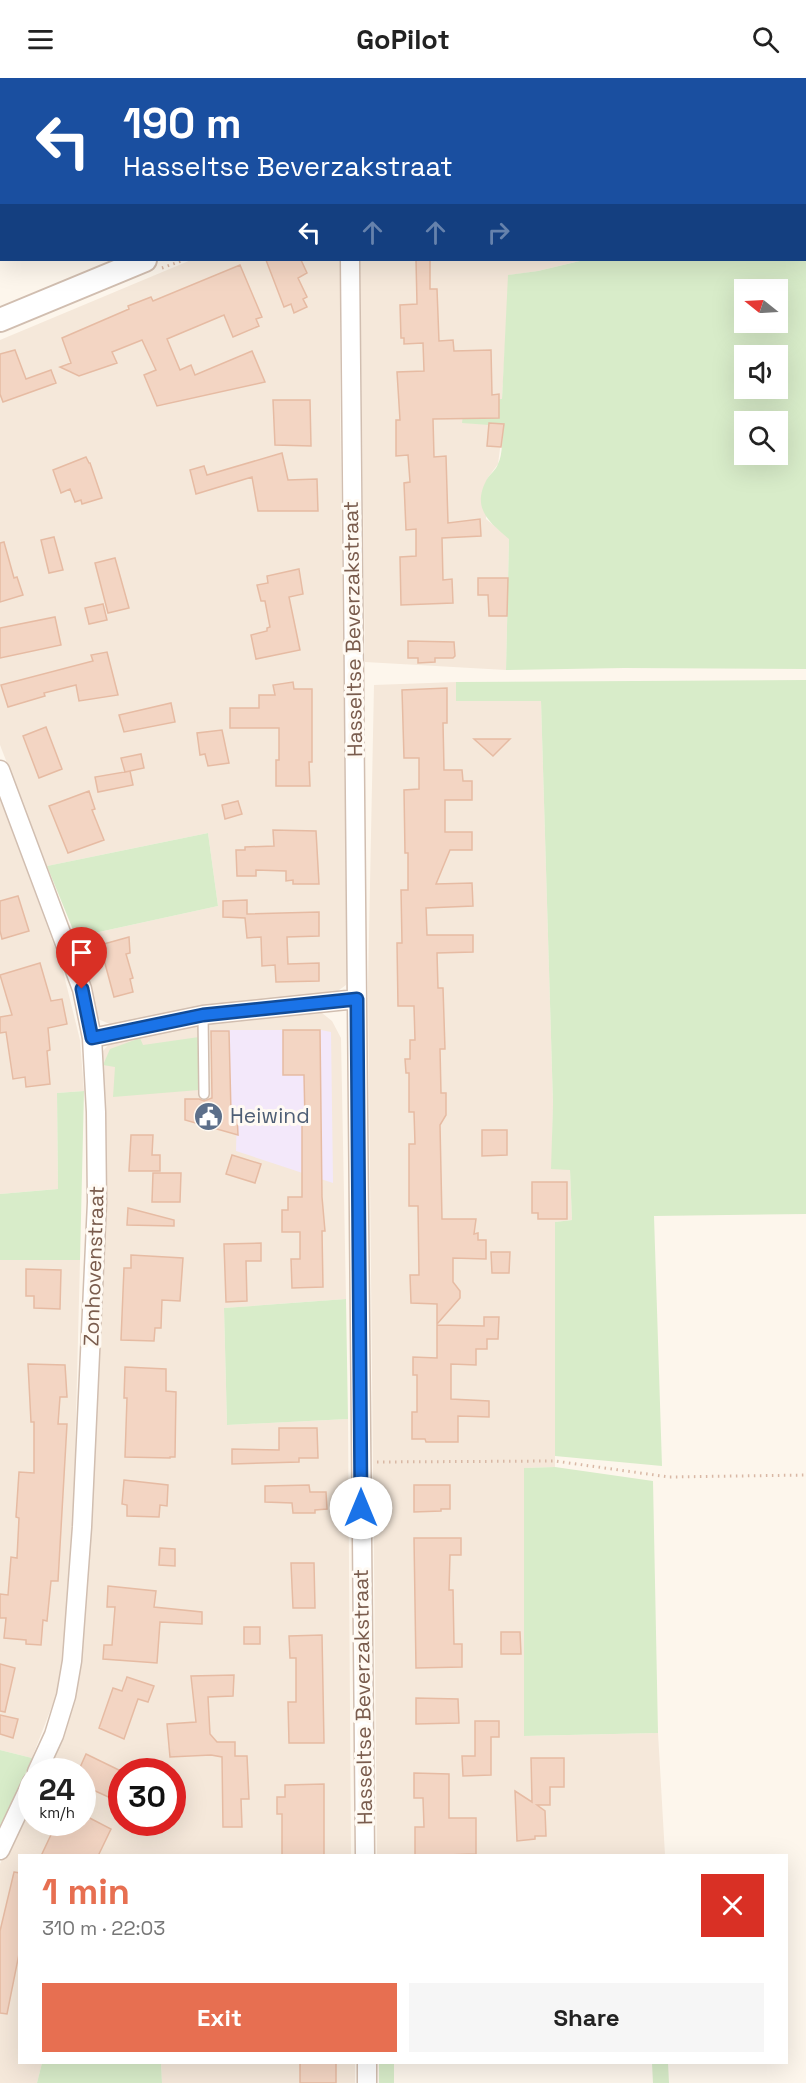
<!DOCTYPE html>
<meta charset="utf-8">
<style>
body{margin:0;font-family:"Space Grotesk",sans-serif;background:#f6f6f6;color:#222;height:100vh;display:flex;flex-direction:column;font-size:22px;white-space:nowrap}
*{box-sizing:border-box;margin:0}
p{font-size:20px;color:#767676}
.icon{flex:none;width:33px;height:33px;fill:none;stroke:currentColor;stroke-width:2;stroke-linecap:round;stroke-linejoin:round}
.map{position:relative;flex:1;overflow:hidden}
.side{position:absolute;left:18px;top:1776px;width:770px;height:210px;display:flex;flex-direction:column;background:#fff;border-radius:0px;box-shadow:0 6px 24px #0002}
.side>*{flex:none}
.guide{position:absolute;left:0px;top:0px;width:807px;height:183px;box-shadow:0 6px 24px #0002;background:#1a4fa0;color:#fff;overflow:hidden}
.needle{width:39px;rotate:288deg}
.controls{position:absolute;left:734px;top:201px;display:grid;gap:12px}
.controls a{display:grid;place-items:center;width:54px;height:54px;border-radius:0px;background:#fff;box-shadow:0 6px 24px #0002;font-size:30px}
.speed{position:absolute;left:18px;top:1680px;display:flex;gap:12px;font-size:30px;font-weight:700;text-align:center}
.speed>*{display:grid;place-content:center;width:78px;height:78px;border-radius:50%;background:#fff;box-shadow:0 6px 24px #0002;line-height:1}
.speed small{font-size:15px;font-weight:400}
.speed .limit{border:9px solid #d22;background:#fff;color:#111}
.pin{position:absolute;display:grid;place-items:center;width:51px;height:51px;color:#fff;margin:-62px -26px;border-radius:50% 50% 50% 0;rotate:-45deg;box-shadow:0 0 6px #0007}
.pin .icon{rotate:45deg}
.me{position:absolute;width:66px;margin:-33px;rotate:0deg;stroke-linejoin:round;filter:drop-shadow(0 0 4px #0008)}
.turn{display:flex;align-items:center;gap:21px;height:126px;padding:0 24px;font-size:27px}
.turn .icon{width:78px;height:78px;stroke-width:2.5}
.turn b{display:block;font-size:42px;line-height:51px}
.lanes{display:flex;align-items:center;height:57px;padding:0 24px;background:#0003;justify-content:center;gap:30px;direction:ltr}
.lanes .off{opacity:.35}
.round{display:grid;place-items:center;flex:none;width:63px;height:63px;border-radius:0px;background:#f6f6f6}
.overview{display:flex;align-items:center;justify-content:space-between;height:102px;padding:0 24px}
h1{font-size:36px;font-weight:600;line-height:45px;color:#e76f51}
.action{display:flex;gap:12px;margin-top:auto;padding:12px 24px}
.action a{flex:1;height:69px;border-radius:0px;background:#e76f51;color:#fff;font-size:24px;font-weight:600;line-height:69px;text-align:center}
.action a+a{background:#f6f6f6;color:#222}
header{display:flex;justify-content:space-between;align-items:center;height:78px;padding:0 24px;background:#fff;font-size:27px;font-weight:600}
.map>svg:first-child{display:block}
.residential{fill:#f5e8da;fill-rule:evenodd}
.education{fill:#f3e8fa}
.green{fill:#d8ecc9;fill-rule:evenodd}
.building{fill:#f3d5c3;stroke:#e6bba3;stroke-width:1.5}
.lines{fill:none;stroke-linecap:round;stroke-linejoin:round}
.service-casing{stroke:#d1beb0;stroke-width:12}
.minor-casing{stroke:#d1beb0;stroke-width:21}
.tertiary-casing{stroke:#d1beb0;stroke-width:26}
.path{stroke:#d9b8a5;stroke-width:3;stroke-dasharray:1.5 4.5;stroke-linecap:butt}
.service{stroke:#fff;stroke-width:9}
.minor{stroke:#fff;stroke-width:18}
.tertiary{stroke:#fff;stroke-width:22}
.route-casing{stroke:#114b97;stroke-width:15}
.route{stroke:#1a73e8;stroke-width:10}
.labels{text-anchor:middle;stroke-width:6;stroke-linejoin:round;paint-order:stroke}
.street-label{font-size:21px;fill:#7a5c4d;stroke:#fffaf3}
.service-label{font-size:21px;fill:#4e5e75;stroke:#fffaf3;text-anchor:start}
</style>
<header><svg class="icon" aria-label="menu" viewBox="0 0 24 24"><path d="M4 6h16M4 12h16M4 18h16"/></svg>GoPilot<svg class="icon" aria-label="search" viewBox="0 0 24 24"><circle cx="10" cy="10" r="6"/><path d="M15 15l6 6"/></svg></header>
<div class="map">
<svg width="806" height="2005" viewBox="0 0 806 2005">
<rect width="100%" height="100%" fill="#fdf6ec"/>
<path class="residential" d="M 352,0 L 534,0 L 530,2 L 352,2 Z
M 191,182 L 340,182 L 340,311 L 347,889 L 346,907 L 335,915 L 112,947 L 98,941 L 95,933 L 76,859 L 218,828 L 208,755 L 47,788 L 0,667 L 0,262 Z
M 360,182 L 584,182 L 538,193 L 509,197 L 502,321 L 465,322 L 503,348 L 498,386 L 487,401 L 486,441 L 509,460 L 506,592 L 365,584 Z
M 456,604 L 456,623 L 541,623 L 553,1026 L 552,1091 L 570,1091 L 572,1142 L 555,1144 L 555,1389 L 524,1390 L 525,1658 L 658,1655 L 665,1777 L 377,1777 L 368,907 L 374,607 Z
M 0,719 L 62,889 L 80,962 L 84,1013 L 57,1015 L 58,1111 L 0,1116 Z
M 322,935 L 332,943 L 341,960 L 346,1221 L 224,1230 L 227,1347 L 348,1341 L 351,1777 L 20,1778 L 20,1984 L 42,1985 L 37,2005 L 0,2005 L 0,1786 L 31,1716 L 32,1744 L 82,1744 L 82,1694 L 42,1693 L 66,1639 L 101,983 L 103,973 L 110,965 L 194,946 ZM 122,1694 L 172,1694 L 172,1744 L 122,1744 Z
M 0,1182 L 80,1182 L 72,1493 L 62,1602 L 32,1680 L 0,1672 Z
M 161,1985 L 355,1985 L 355,2005 L 162,2005 Z"/>
<path class="education" d="M 211,952 L 321,952 L 331,954 L 333,1105 L 236,1073 L 237,1035 L 231,1034 L 230,1018 L 211,1019 Z"/>
<path class="green" d="M 116,0 L 332,0 L 332,1 L 116,2 Z
M 714,0 L 806,0 L 806,591 L 624,590 L 506,592 L 509,461 C 489,444 471,430 487,401 C 490,396 496,392 498,386 C 503,376 502,359 503,348 L 462,345 L 465,322 L 502,321 L 508,197 L 538,193 L 584,182 L 806,182 L 806,2 L 715,2 ZM 744,212 L 777,212 L 777,244 L 744,244 ZM 744,278 L 777,278 L 777,310 L 744,310 ZM 744,344 L 777,344 L 777,376 L 744,376 Z
M 806,602 L 806,1136 L 654,1138 L 662,1388 L 555,1378 L 555,1144 L 572,1142 L 570,1092 L 551,1091 L 553,1026 L 541,623 L 456,623 L 456,604 Z
M 208,755 L 218,828 L 76,859 L 47,788 Z
M 199,959 L 199,1012 L 113,1019 L 115,989 L 103,987 L 110,971 L 140,960 L 143,967 Z
M 84,1013 L 80,1182 L 0,1182 L 0,1116 L 58,1111 L 57,1015 Z
M 346,1221 L 348,1341 L 227,1347 L 224,1230 Z
M 555,1389 L 653,1403 L 658,1655 L 524,1658 L 524,1390 Z
M 0,1672 L 32,1680 L 1,1755 L 0,1754 Z
M 42,1985 L 161,1985 L 162,2005 L 37,2005 Z
M 379,1985 L 394,1985 L 394,2005 L 379,2005 Z
M 652,1985 L 668,1985 L 669,2005 L 653,2005 Z"/>
<path class="building" d="M 266,182 L 301,182 L 307,195 L 298,200 L 307,219 L 303,221 L 307,229 L 294,235 L 291,226 L 284,229 Z
M 416,182 L 430,182 L 430,211 L 437,211 L 439,263 L 453,262 L 454,273 L 491,272 L 492,317 L 499,316 L 499,340 L 433,341 L 434,379 L 446,378 L 448,445 L 480,441 L 481,458 L 442,460 L 443,502 L 452,501 L 453,525 L 401,527 L 400,479 L 416,478 L 416,451 L 406,452 L 404,405 L 410,404 L 408,377 L 396,378 L 396,342 L 400,342 L 397,294 L 424,293 L 423,265 L 404,266 L 404,260 L 401,260 L 400,227 L 417,226 Z
M 240,187 L 262,239 L 256,241 L 259,248 L 233,259 L 224,237 L 167,261 L 180,292 L 191,287 L 195,297 L 252,273 L 265,304 L 157,328 L 144,297 L 156,292 L 142,262 L 112,274 L 117,285 L 79,298 L 60,289 L 71,285 L 62,260 L 129,231 L 128,228 L 151,219 L 153,223 Z
M 15,272 L 26,301 L 51,292 L 56,305 L 3,324 L 0,316 L 0,276 Z
M 273,322 L 310,322 L 311,368 L 275,367 Z
M 489,345 L 504,346 L 501,369 L 487,368 Z
M 282,375 L 288,402 L 317,401 L 318,433 L 258,433 L 252,399 L 196,416 L 190,392 L 204,388 L 207,397 Z
M 86,379 L 89,385 L 90,385 L 102,420 L 82,426 L 81,422 L 75,424 L 70,411 L 61,415 L 53,392 Z
M 54,459 L 63,492 L 49,495 L 41,462 Z
M 4,464 L 14,500 L 17,499 L 23,517 L 0,524 L 0,465 Z
M 115,480 L 129,530 L 108,535 L 95,485 Z
M 299,491 L 303,516 L 289,519 L 300,572 L 256,581 L 251,557 L 267,553 L 267,550 L 270,549 L 265,523 L 261,523 L 257,507 L 268,505 L 267,498 Z
M 478,500 L 508,500 L 507,538 L 489,538 L 488,517 L 478,517 Z
M 103,526 L 107,542 L 89,546 L 85,530 Z
M 55,539 L 61,567 L 0,580 L 0,550 Z
M 408,563 L 454,564 L 455,578 L 453,580 L 435,580 L 435,584 L 418,585 L 418,580 L 408,580 Z
M 107,574 L 118,617 L 79,623 L 76,607 L 44,615 L 45,618 L 8,629 L 1,607 L 93,583 L 91,577 Z
M 293,604 L 294,611 L 312,611 L 312,684 L 309,684 L 310,708 L 276,708 L 276,682 L 279,682 L 279,650 L 230,650 L 230,630 L 259,630 L 259,617 L 275,617 L 273,607 Z
M 447,610 L 447,645 L 443,645 L 444,692 L 462,692 L 463,703 L 472,703 L 472,722 L 445,722 L 445,754 L 472,754 L 472,772 L 450,772 L 436,806 L 472,805 L 473,828 L 426,830 L 427,857 L 473,857 L 473,874 L 437,875 L 438,910 L 443,910 L 445,971 L 440,971 L 441,1015 L 446,1015 L 446,1037 L 440,1047 L 442,1141 L 476,1141 L 474,1156 L 478,1155 L 478,1162 L 486,1162 L 486,1181 L 453,1180 L 453,1204 L 460,1213 L 460,1220 L 437,1246 L 437,1226 L 411,1225 L 410,1197 L 419,1197 L 418,1128 L 409,1128 L 409,1066 L 415,1066 L 414,1034 L 409,1034 L 409,995 L 406,995 L 405,981 L 410,981 L 410,962 L 415,962 L 414,928 L 398,928 L 397,865 L 402,865 L 401,812 L 408,812 L 408,775 L 405,775 L 404,712 L 419,711 L 419,680 L 404,680 L 402,612 Z
M 171,625 L 175,644 L 124,654 L 119,637 Z
M 46,649 L 62,691 L 39,700 L 23,658 Z
M 222,652 L 229,685 L 208,688 L 205,676 L 200,677 L 197,655 Z
M 474,661 L 510,661 L 493,678 Z
M 141,676 L 144,690 L 125,694 L 121,680 Z
M 130,693 L 133,707 L 98,714 L 95,699 Z
M 89,713 L 95,731 L 92,732 L 104,762 L 68,775 L 49,728 Z
M 238,723 L 242,736 L 225,741 L 222,727 Z
M 273,752 L 316,753 L 319,806 L 293,806 L 293,802 L 286,803 L 286,793 L 256,792 L 256,798 L 237,798 L 236,772 L 245,772 L 245,769 L 274,768 Z
M 18,818 L 29,853 L 2,861 L 0,853 L 0,823 Z
M 247,822 L 247,836 L 319,834 L 319,858 L 287,859 L 288,886 L 319,885 L 319,903 L 276,904 L 275,887 L 262,888 L 261,859 L 247,860 L 245,840 L 223,839 L 223,823 Z
M 129,859 L 130,875 L 126,876 L 133,900 L 130,901 L 133,914 L 114,919 L 100,867 Z
M 40,885 L 51,923 L 62,921 L 67,946 L 48,950 L 50,972 L 47,973 L 50,1006 L 26,1009 L 25,999 L 13,1001 L 6,954 L 0,955 L 0,939 L 12,937 L 0,897 Z
M 283,952 L 320,952 L 322,1119 L 325,1153 L 322,1153 L 323,1209 L 292,1210 L 291,1181 L 300,1181 L 300,1154 L 282,1154 L 282,1132 L 288,1132 L 288,1119 L 302,1119 L 302,1043 L 305,1043 L 304,997 L 283,997 Z
M 211,953 L 229,953 L 231,1035 L 237,1035 L 238,1057 L 185,1042 L 185,1021 L 199,1021 L 204,1023 L 212,1020 Z
M 482,1052 L 507,1052 L 507,1077 L 482,1078 Z
M 131,1057 L 153,1057 L 152,1077 L 160,1077 L 160,1093 L 129,1093 Z
M 232,1077 L 261,1086 L 255,1105 L 226,1096 Z
M 153,1095 L 181,1095 L 180,1124 L 152,1124 Z
M 532,1104 L 567,1104 L 567,1141 L 538,1141 L 538,1135 L 532,1135 Z
M 128,1130 L 174,1142 L 174,1148 L 127,1147 Z
M 261,1165 L 261,1183 L 246,1183 L 247,1223 L 226,1224 L 224,1166 Z
M 491,1174 L 510,1174 L 509,1195 L 492,1195 Z
M 131,1177 L 183,1180 L 180,1223 L 162,1222 L 161,1250 L 155,1250 L 154,1263 L 121,1262 L 124,1190 L 131,1190 Z
M 26,1191 L 61,1192 L 60,1231 L 34,1230 L 34,1218 L 26,1218 Z
M 484,1239 L 499,1239 L 498,1261 L 487,1261 L 487,1271 L 476,1271 L 476,1287 L 451,1286 L 451,1321 L 489,1323 L 489,1339 L 458,1338 L 458,1364 L 426,1364 L 425,1361 L 412,1361 L 412,1334 L 417,1334 L 417,1297 L 413,1297 L 413,1279 L 437,1280 L 437,1247 L 484,1248 Z
M 28,1286 L 65,1287 L 67,1319 L 60,1319 L 58,1346 L 67,1346 L 58,1503 L 51,1503 L 47,1543 L 43,1542 L 41,1567 L 26,1566 L 26,1562 L 4,1560 L 6,1540 L 0,1540 L 0,1516 L 8,1517 L 11,1479 L 17,1480 L 19,1440 L 16,1439 L 19,1394 L 34,1395 L 34,1344 L 31,1344 Z
M 125,1289 L 166,1291 L 166,1313 L 176,1314 L 175,1379 L 170,1379 L 170,1380 L 125,1379 L 127,1320 L 124,1320 Z
M 279,1350 L 317,1350 L 318,1380 L 299,1380 L 299,1384 L 232,1386 L 232,1371 L 279,1372 Z
M 124,1402 L 168,1407 L 167,1428 L 160,1427 L 159,1439 L 127,1438 L 127,1427 L 122,1426 Z
M 309,1407 L 310,1414 L 326,1414 L 327,1431 L 315,1432 L 315,1435 L 293,1435 L 292,1425 L 265,1424 L 265,1408 Z
M 414,1407 L 450,1407 L 450,1431 L 441,1431 L 441,1433 L 414,1434 Z
M 414,1460 L 461,1460 L 461,1477 L 450,1477 L 449,1512 L 453,1512 L 454,1566 L 462,1566 L 462,1589 L 416,1590 Z
M 160,1470 L 175,1471 L 175,1488 L 159,1487 Z
M 291,1485 L 314,1485 L 315,1530 L 293,1530 Z
M 108,1508 L 156,1513 L 154,1529 L 202,1534 L 202,1546 L 160,1544 L 157,1585 L 103,1581 L 104,1567 L 112,1567 L 115,1529 L 107,1529 Z
M 244,1549 L 260,1549 L 260,1566 L 244,1566 Z
M 501,1554 L 520,1554 L 521,1576 L 501,1576 Z
M 322,1557 L 324,1665 L 289,1665 L 288,1624 L 296,1624 L 296,1580 L 290,1580 L 289,1558 Z
M 0,1586 L 15,1590 L 5,1634 L 0,1633 Z
M 234,1597 L 233,1618 L 208,1619 L 210,1656 L 217,1664 L 235,1664 L 235,1678 L 247,1678 L 249,1721 L 241,1721 L 242,1749 L 223,1749 L 222,1679 L 211,1677 L 170,1679 L 167,1646 L 196,1644 L 191,1598 Z
M 127,1599 L 154,1608 L 148,1624 L 138,1621 L 124,1661 L 99,1650 L 113,1610 L 122,1613 Z
M 416,1620 L 458,1621 L 459,1645 L 416,1646 Z
M 0,1637 L 18,1641 L 13,1660 L 0,1656 Z
M 475,1643 L 499,1643 L 499,1659 L 491,1659 L 491,1697 L 463,1698 L 462,1678 L 475,1678 Z
M 86,1676 L 123,1694 L 122,1708 L 115,1722 L 82,1707 L 82,1694 L 78,1694 Z
M 531,1680 L 564,1680 L 564,1709 L 550,1709 L 550,1727 L 537,1727 L 545,1733 L 546,1758 L 535,1758 L 535,1761 L 517,1763 L 515,1713 L 532,1724 Z
M 414,1695 L 449,1696 L 449,1740 L 476,1740 L 476,1776 L 415,1778 L 415,1749 L 424,1749 L 423,1720 L 414,1720 Z
M 324,1706 L 324,1778 L 282,1778 L 282,1736 L 277,1736 L 277,1719 L 285,1719 L 285,1707 Z
M 82,1736 L 111,1751 L 98,1778 L 41,1778 L 57,1744 L 82,1744 Z
M 14,1794 L 20,1795 L 20,1871 L 7,1936 L 0,1935 L 0,1853 Z
M 300,1984 L 336,1984 L 336,2005 L 300,2005 Z"/>
<g class="lines">
<defs>
<path id="service" d="M 203,937 L 204,1016"/>
<path id="minor" d="M 342,0 L 342,2
M 350,182 L 365,1778
M 0,692 L 82,911 L 92,960 L 96,1034 L 97,1124 L 82,1449 L 72,1583 L 66,1618 L 54,1657 L 37,1694
M 92,960 L 203,937 L 357,921
M 0,1772 L 32,1704
M 367,1984 L 367,2005"/>
<path id="tertiary" d="M 582,2 L 586,0
M 0,242 L 145,182"/>
</defs>
<use href="#service" class="service-casing"/>
<use href="#minor" class="minor-casing"/>
<use href="#tertiary" class="tertiary-casing"/>
<path class="path" d="M 539,2 L 542,0
M 620,2 L 623,0
M 162,190 L 184,182
M 377,1384 L 555,1383 L 669,1399 L 806,1397"/>
<use href="#service" class="service"/>
<use href="#minor" class="minor"/>
<use href="#tertiary" class="tertiary"/>
</g>
<g class="lines">
<defs>
<path id="route" d="M 82,911 L 92,960 L 203,937 L 357,921 L 361,1430"/>
</defs>
<use href="#route" class="route-casing"/>
<use href="#route" class="route"/>
</g>
<defs>
<symbol id="civic-disc" viewBox="-11 -11 22 22"><circle r="9.5" fill="#5c6f8a" stroke="#fffaf3"/><path d="M-.6-6.5H3V-4.5H.6V-3L4-1V1h2V6H-6V1h2V-1L-.6-3ZM-1.2 2.5V6h2.4V2.5Z" fill="#fff"/></symbol>
</defs>
<g fill-rule="evenodd">
<use href="#civic-disc" x="192" y="1022" width="33" height="33"/>
</g>
<g class="labels">
<g class="street-label">
<text transform="translate(353 551) rotate(-91)" y="7">Hasseltse Beverzakstraat</text>
<text transform="translate(94 1188) rotate(-88)" y="7">Zonhovenstraat</text>
<text transform="translate(363 1619) rotate(-91)" y="7">Hasseltse Beverzakstraat</text>
</g>
<g class="service-label">
<text x="230" y="1045">Heiwind</text>
</g>
</g>
</svg>
<div class="controls">
<a><svg class="needle" viewBox="-14 -14 28 28"><path d="M0-13l5 13h-10z" fill="#e53935"/><path d="M0 13l5-13h-10z" fill="#767676"/></svg></a>
<a><svg class="icon" aria-label="sound" viewBox="0 0 24 24"><path d="M4 9h4l5-4v14l-5-4H4zM17 9q2 3 0 6"/></svg></a>
<a><svg class="icon" aria-label="search" viewBox="0 0 24 24"><circle cx="10" cy="10" r="6"/><path d="M15 15l6 6"/></svg></a>
</div>
<div class="speed"><div>24<small>km/h</small></div><div class="limit">30</div></div>
<div class="pin" style="left:82px;top:911px;background:#d93025"><svg class="icon" aria-label="arrive" viewBox="0 0 24 24"><path d="M6 21V4h12l-3 4 3 4H6"/></svg></div>
<svg class="me" style="left:361px;top:1430px" viewBox="-20 -20 40 40"><circle r="19" fill="#fff"/><path d="M0-13L10 11 0 6-10 11z" fill="#1a73e8"/></svg>
<div class="guide">
<div class="turn"><svg class="icon" aria-label="left" viewBox="0 0 24 24"><path d="M17 20v-9H6M10 6l-5 5 5 5"/></svg><div><b>190 m</b>Hasseltse Beverzakstraat</div></div>
<div class="lanes"><svg class="icon" aria-label="left" viewBox="0 0 24 24"><path d="M17 20v-9H6M10 6l-5 5 5 5"/></svg><svg class="icon off" aria-label="ahead" viewBox="0 0 24 24"><path d="M12 20V5M6 11l6-6 6 6"/></svg><svg class="icon off" aria-label="ahead" viewBox="0 0 24 24"><path d="M12 20V5M6 11l6-6 6 6"/></svg><svg class="icon off" aria-label="right" viewBox="0 0 24 24"><path d="M7 20v-9h11M14 6l5 5-5 5"/></svg></div>
</div>
<section class="side">
<div class="overview"><div><h1>1 min</h1><p>310 m · 22:03</p></div><a class="round" style="background:#d93025;color:#fff"><svg class="icon" aria-label="close" viewBox="0 0 24 24"><path d="M6 6l12 12M18 6L6 18"/></svg></a></div>
<div class="action"><a>Exit</a><a>Share</a></div>
</section>
</div>
